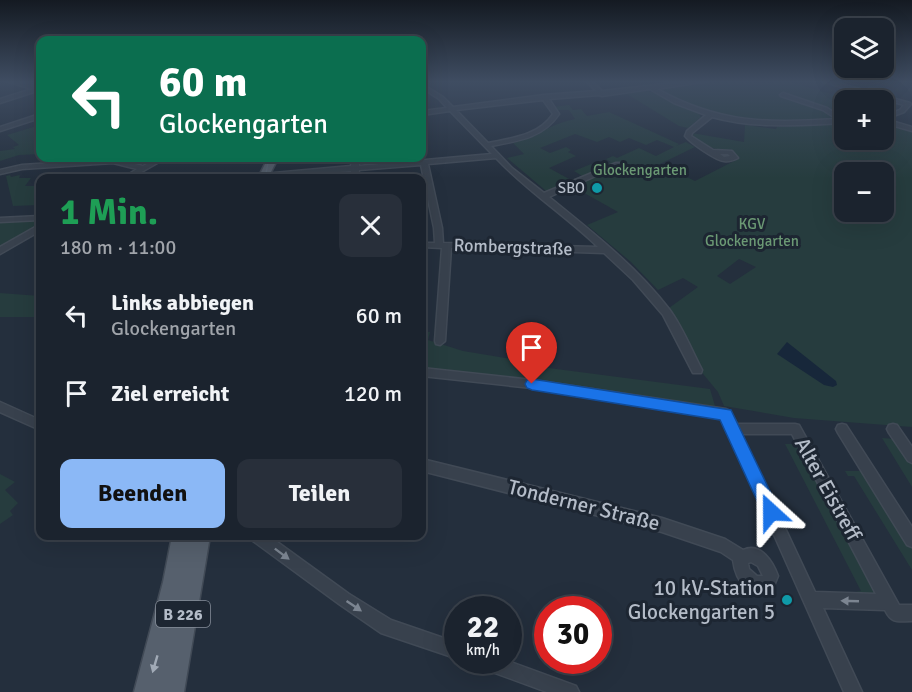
<!DOCTYPE html>
<html lang="de">
<meta charset="utf-8">
<style>
body{margin:0;font-family:Signika,sans-serif;background:#282f3a;color:#f1f3f6;height:100vh;display:flex;flex-direction:column;font-size:22px;white-space:nowrap}
*{box-sizing:border-box;margin:0}
p{font-size:20px;color:#a0a4aa}
.icon{flex:none;width:33px;height:33px;fill:none;stroke:currentColor;stroke-width:2;stroke-linecap:round;stroke-linejoin:round}
.map{position:relative;flex:1;overflow:hidden}
.side{position:absolute;left:36px;top:174px;width:390px;height:366px;display:flex;flex-direction:column;background:#1b232e;border-radius:12px;box-shadow:0 6px 24px #0002,0 0 0 2px #39404a}
.side>*{flex:none}
.hud{position:absolute;left:36px;top:36px;width:390px;height:126px;border-radius:12px;box-shadow:0 6px 24px #0002,0 0 0 2px #39404a;background:#0b6e4f;color:#fff;overflow:hidden}
.tools{position:absolute;left:834px;top:18px;display:grid;gap:12px}
.tools a{display:grid;place-items:center;width:60px;height:60px;border-radius:12px;background:#1b232e;box-shadow:0 6px 24px #0002,0 0 0 2px #39404a;font-size:30px}
.speed{position:absolute;left:444px;top:596px;display:flex;gap:12px;font-size:30px;font-weight:700;text-align:center}
.speed>*{display:grid;place-content:center;width:78px;height:78px;border-radius:50%;background:#1b232e;box-shadow:0 6px 24px #0002,0 0 0 2px #39404a;line-height:1}
.speed small{font-size:15px;font-weight:400}
.speed .limit{border:9px solid #d22;background:#fff;color:#111}
.pin{position:absolute;display:grid;place-items:center;width:51px;height:51px;color:#fff;margin:-62px -26px;border-radius:50% 50% 50% 0;rotate:-45deg;box-shadow:0 0 6px #0007}
.pin .icon{rotate:45deg}
.me{position:absolute;width:66px;margin:-33px;rotate:336deg;stroke-linejoin:round;filter:drop-shadow(0 0 4px #0008)}
.turn{display:flex;align-items:center;gap:21px;height:126px;padding:0 24px;font-size:27px}
.turn .icon{width:78px;height:78px;stroke-width:2.5}
.turn b{display:block;font-size:42px;line-height:51px}
.round{display:grid;place-items:center;flex:none;width:63px;height:63px;border-radius:12px;background:#282f3a}
.head{display:flex;align-items:center;justify-content:space-between;height:102px;padding:0 24px}
h1{font-size:36px;font-weight:700;line-height:45px;color:#1e9e55}
.action{display:flex;gap:12px;margin-top:auto;padding:12px 24px}
.action a{flex:1;height:69px;border-radius:12px;background:#8bb8f6;color:#111;font-size:24px;font-weight:700;line-height:69px;text-align:center}
.action a+a{background:#282f3a;color:#f1f3f6}
ul{padding:0;list-style:none}
li{display:flex;align-items:center;gap:18px;height:78px;padding:0 24px}
li div{flex:1}
li b{display:block;font-size:22px}
li em{font-style:normal}
.map>svg:first-child{display:block}
.green{fill:#263c3e;fill-rule:evenodd}
.water{fill:#17273a}
.lines{fill:none;stroke-linecap:round;stroke-linejoin:round}
.minor-casing{stroke:#414a56;stroke-width:3}
.primary-casing{stroke:#414a56;stroke-width:3}
.minor{fill:#38414d;fill-rule:evenodd}
.primary{fill:#56606d;fill-rule:evenodd}
.tram{stroke:#5a6574;stroke-width:1.5}
.oneway{fill:#7c8591}
.oneway2{fill:#a1aab6}
.route{fill:#1a73e8;stroke:#114b97;stroke-width:1.5}
.culture-dot{fill:#0f9aa8;stroke:#1d2632;stroke-width:2}
.labels{text-anchor:middle;stroke-width:6;stroke-linejoin:round;paint-order:stroke}
.far-park-label{font-size:15px;fill:#6b9974;stroke:#1d2632}
.far-poi-label{font-size:15px;fill:#b4bcc8;stroke:#1d2632;text-anchor:end}
.shield{fill:#1d2632;stroke:#878f9b;stroke-width:1.5}
.shield-label{font-size:16px;font-weight:bold;fill:#b4bcc8}
.street-label{font-size:18px;fill:#b4bcc8;stroke:#1d2632}
.near-street-label{font-size:21px;fill:#b4bcc8;stroke:#1d2632}
.near-poi-label{font-size:21px;fill:#b4bcc8;stroke:#1d2632;text-anchor:end}
</style>
<div class="map">
<svg width="912" height="692" viewBox="0 0 912 692">
<rect width="100%" height="100%" fill="#242f3d"/>
<path class="green" d="M 722,81 L 762,83 L 787,81 L 851,100 L 844,100 L 844,119 C 785,122 712,129 661,90 Z
M 646,91 L 656,93 L 699,114 L 701,117 L 688,128 L 679,126 L 627,94 Z
M 569,105 L 573,110 L 581,109 L 587,116 L 609,112 L 679,144 L 676,146 L 686,142 L 695,147 L 660,164 L 695,181 L 740,158 L 732,152 L 707,147 L 691,137 L 692,133 L 744,142 L 745,125 L 776,129 L 777,127 L 844,123 L 844,140 L 884,140 L 884,125 L 912,132 L 912,427 L 794,418 L 724,406 L 718,392 L 699,369 L 669,308 L 698,287 L 683,278 L 658,290 L 631,262 L 587,225 L 618,212 L 579,190 L 569,188 L 552,196 L 507,158 L 524,154 L 513,143 C 534,137 553,123 575,119 L 569,110 L 556,110 L 553,107 ZM 575,134 L 597,142 L 609,137 L 620,142 L 629,138 L 646,145 L 657,140 L 674,147 L 656,156 L 639,148 L 617,158 L 613,156 L 606,159 L 611,162 L 608,163 L 610,165 L 601,169 L 591,164 L 574,171 L 582,176 L 571,180 L 549,168 L 576,156 L 568,152 L 571,150 L 566,147 L 550,153 L 540,148 ZM 844,172 L 884,172 L 884,212 L 844,212 ZM 739,259 L 756,267 L 730,284 L 717,276 Z
M 40,125 L 40,154 L 19,155 L 0,161 L 0,151 L 15,149 L 13,147 L 19,145 L 7,135 Z
M 10,175 L 11,177 L 20,175 L 19,178 L 31,178 L 25,186 L 40,186 L 40,205 L 13,206 L 6,176 Z
M 40,220 L 40,225 L 0,248 L 0,222 Z
M 0,293 L 40,296 L 40,317 L 0,317 Z
M 422,332 L 430,332 L 428,340 L 463,351 L 518,360 L 518,364 L 710,389 L 715,406 L 422,369 Z
M 882,438 L 895,439 L 912,461 L 912,487 Z
M 785,444 L 800,444 L 879,592 L 877,597 L 858,597 L 855,592 L 861,591 Z
M 845,471 L 863,471 L 912,544 L 912,570 L 854,476 L 848,476 Z
M 0,474 L 15,482 L 5,490 L 18,503 L 10,511 L 13,515 L 0,524 Z"/>
<path class="water" d="M 787,342 L 836,381 L 837,385 L 833,387 L 824,385 L 777,354 Z"/>
<g class="lines">
<defs>
<path id="minor" d="M 6,81 L 15,81 L 40,86 L 40,90 L 0,103 L 0,99 L 32,89 Z
M 586,81 L 592,81 L 602,91 L 693,81 L 709,81 L 657,89 C 721,124 766,123 837,119 L 823,110 L 781,96 L 780,95 L 783,93 L 827,108 L 844,119 L 844,123 C 800,125 755,129 712,117 L 692,133 L 691,136 L 713,150 L 732,151 L 738,158 C 734,160 729,162 724,161 C 715,160 691,143 685,136 L 687,131 L 706,115 L 674,103 L 650,89 L 602,96 L 599,95 L 549,99 L 559,114 C 543,138 518,141 491,146 L 512,168 L 544,193 L 616,163 L 620,163 L 620,165 L 549,197 C 591,231 636,266 669,309 C 682,326 692,351 702,370 L 701,373 L 693,373 L 663,315 L 633,280 L 604,253 L 451,248 L 445,341 L 440,345 L 436,344 L 435,341 L 442,248 L 422,247 L 422,243 L 435,243 L 434,228 L 421,165 L 359,170 L 358,178 L 352,178 L 351,171 L 263,178 L 259,176 L 263,174 L 351,166 L 352,158 L 358,158 L 359,166 L 492,154 L 450,111 L 422,115 L 422,111 L 447,108 L 439,99 L 422,88 L 422,84 L 443,97 L 453,107 L 544,95 L 596,91 ZM 543,100 L 553,114 C 538,136 512,138 488,143 L 456,110 ZM 720,154 L 728,154 L 730,156 L 724,157 ZM 496,158 C 527,191 566,216 598,247 L 443,243 L 442,228 L 428,164 Z
M 821,81 L 830,81 L 910,103 L 911,104 L 904,112 L 885,119 L 912,127 L 912,131 L 884,123 L 884,116 L 900,110 L 904,105 Z
M 40,114 L 40,118 L 0,131 L 0,127 Z
M 159,158 L 166,158 L 131,178 L 123,178 L 137,169 L 113,163 L 22,169 L 0,174 L 0,170 L 22,165 L 113,159 L 143,166 Z
M 40,216 L 40,220 L 0,222 L 0,218 Z
M 37,226 L 40,226 L 40,231 L 0,254 L 0,247 Z
M 422,368 L 532,380 L 726,409 L 730,411 L 737,424 L 795,424 L 799,425 L 899,605 L 912,605 L 912,621 C 897,621 892,624 885,610 L 823,608 L 862,692 L 844,692 L 722,418 L 532,388 L 422,376 ZM 741,434 L 792,434 L 876,594 L 815,592 Z
M 0,402 L 40,420 L 40,430 L 0,412 Z
M 842,424 L 846,425 L 912,527 L 912,547 L 907,545 L 838,433 L 836,429 L 838,425 Z
M 893,424 L 897,425 L 912,447 L 912,463 L 908,461 L 889,433 L 887,429 L 889,425 Z
M 422,459 L 662,518 L 725,539 L 743,550 C 761,542 773,562 778,576 L 773,588 C 749,598 736,583 733,560 L 721,552 L 662,532 L 422,471 ZM 751,562 L 758,566 L 763,576 L 757,576 L 749,569 L 748,563 Z
M 251,536 L 269,536 L 349,594 L 391,620 L 458,643 L 458,659 L 381,633 L 339,604 L 253,541 Z
M 474,660 L 505,660 L 576,686 L 579,692 L 547,692 L 476,666 Z"/>
<path id="primary" d="M 268,158 L 278,158 L 268,178 L 258,178 Z
M 172,536 L 210,536 L 184,692 L 134,692 L 163,582 Z"/>
</defs>
<use href="#minor" class="minor-casing"/>
<use href="#primary" class="primary-casing"/>
<use href="#minor" class="minor"/>
<use href="#primary" class="primary"/>
<path class="tram" d="M 265,178 L 269,158"/>
</g>
<defs><path id="oneway-solid" d="M-6-.8H1V-3.2L6.5 0L1 3.2V.8H-6Z" transform="scale(1.5)"/></defs>
<g class="oneway">
<use href="#oneway-solid" transform="translate(282 554) rotate(37)"/>
<use href="#oneway-solid" transform="translate(850 601) rotate(-178)"/>
<use href="#oneway-solid" transform="translate(354 606) rotate(34)"/>
</g>
<use class="oneway2" href="#oneway-solid" transform="translate(155 664) rotate(106)"/>
<linearGradient id="sky" x2="0" y2="1"><stop stop-color="#141a22"/><stop offset="0.46" stop-color="#3f4d62"/><stop offset="1" stop-color="#3f4d62" stop-opacity="0"/></linearGradient>
<rect width="912" height="178" fill="url(#sky)"/>
<path class="route" d="M 532,379 L 731,410 L 780,512 L 778,518 L 771,521 L 765,518 L 720,420 L 532,390 L 527,388 L 525,384 L 527,380 Z"/>
<g class="culture-dot">
<circle cx="597" cy="188" r="6"/>
<circle cx="787" cy="600" r="6"/>
</g>
<g class="labels">
<g class="far-park-label">
<text x="640" y="175">Glockengarten</text>
<text x="752" y="229">KGV<tspan x="752" dy="17">Glockengarten</tspan></text>
</g>
<g class="far-poi-label">
<text x="585" y="193">SBO</text>
</g>
<rect class="shield" x="156" y="601" width="54" height="26" rx="4.5"/>
<g class="shield-label">
<text x="183" y="620">B 226</text>
</g>
<g class="street-label">
<text transform="translate(513 247) rotate(2)" y="6">Rombergstraße</text>
</g>
<g class="near-street-label">
<text transform="translate(828 489) rotate(61)" y="7">Alter Eistreff</text>
<text transform="translate(584 505) rotate(14)" y="7">Tonderner Straße</text>
</g>
<g class="near-poi-label">
<text x="775" y="595">10 kV-Station<tspan x="775" dy="24">Glockengarten 5</tspan></text>
</g>
</g>
</svg>
<div class="tools">
<a><svg class="icon" aria-label="layers" viewBox="0 0 24 24"><path d="M12 4l9 5-9 5-9-5zM3 14l9 5 9-5"/></svg></a>
<a>+</a>
<a>−</a>
</div>
<div class="speed"><div>22<small>km/h</small></div><div class="limit">30</div></div>
<div class="pin" style="left:532px;top:384px;background:#d93025"><svg class="icon" aria-label="arrive" viewBox="0 0 24 24"><path d="M6 21V4h12l-3 4 3 4H6"/></svg></div>
<svg class="me" style="left:771px;top:512px" viewBox="-20 -20 40 40"><path d="M0-17L14 15 0 8-14 15z" fill="#1a73e8" stroke="#fff" stroke-width="4"/></svg>
<div class="hud">
<div class="turn"><svg class="icon" aria-label="left" viewBox="0 0 24 24"><path d="M17 20v-9H6M10 6l-5 5 5 5"/></svg><div><b>60 m</b>Glockengarten</div></div>
</div>
<section class="side">
<div class="head"><div><h1>1 Min.</h1><p>180 m · 11:00</p></div><a class="round"><svg class="icon" aria-label="close" viewBox="0 0 24 24"><path d="M6 6l12 12M18 6L6 18"/></svg></a></div>
<ul>
<li><svg class="icon" aria-label="left" viewBox="0 0 24 24"><path d="M17 20v-9H6M10 6l-5 5 5 5"/></svg><div><b>Links abbiegen</b><p>Glockengarten</p></div><em>60 m</em></li>
<li><svg class="icon" aria-label="arrive" viewBox="0 0 24 24"><path d="M6 21V4h12l-3 4 3 4H6"/></svg><div><b>Ziel erreicht</b></div><em>120 m</em></li>
</ul>
<div class="action"><a>Beenden</a><a>Teilen</a></div>
</section>
</div>
